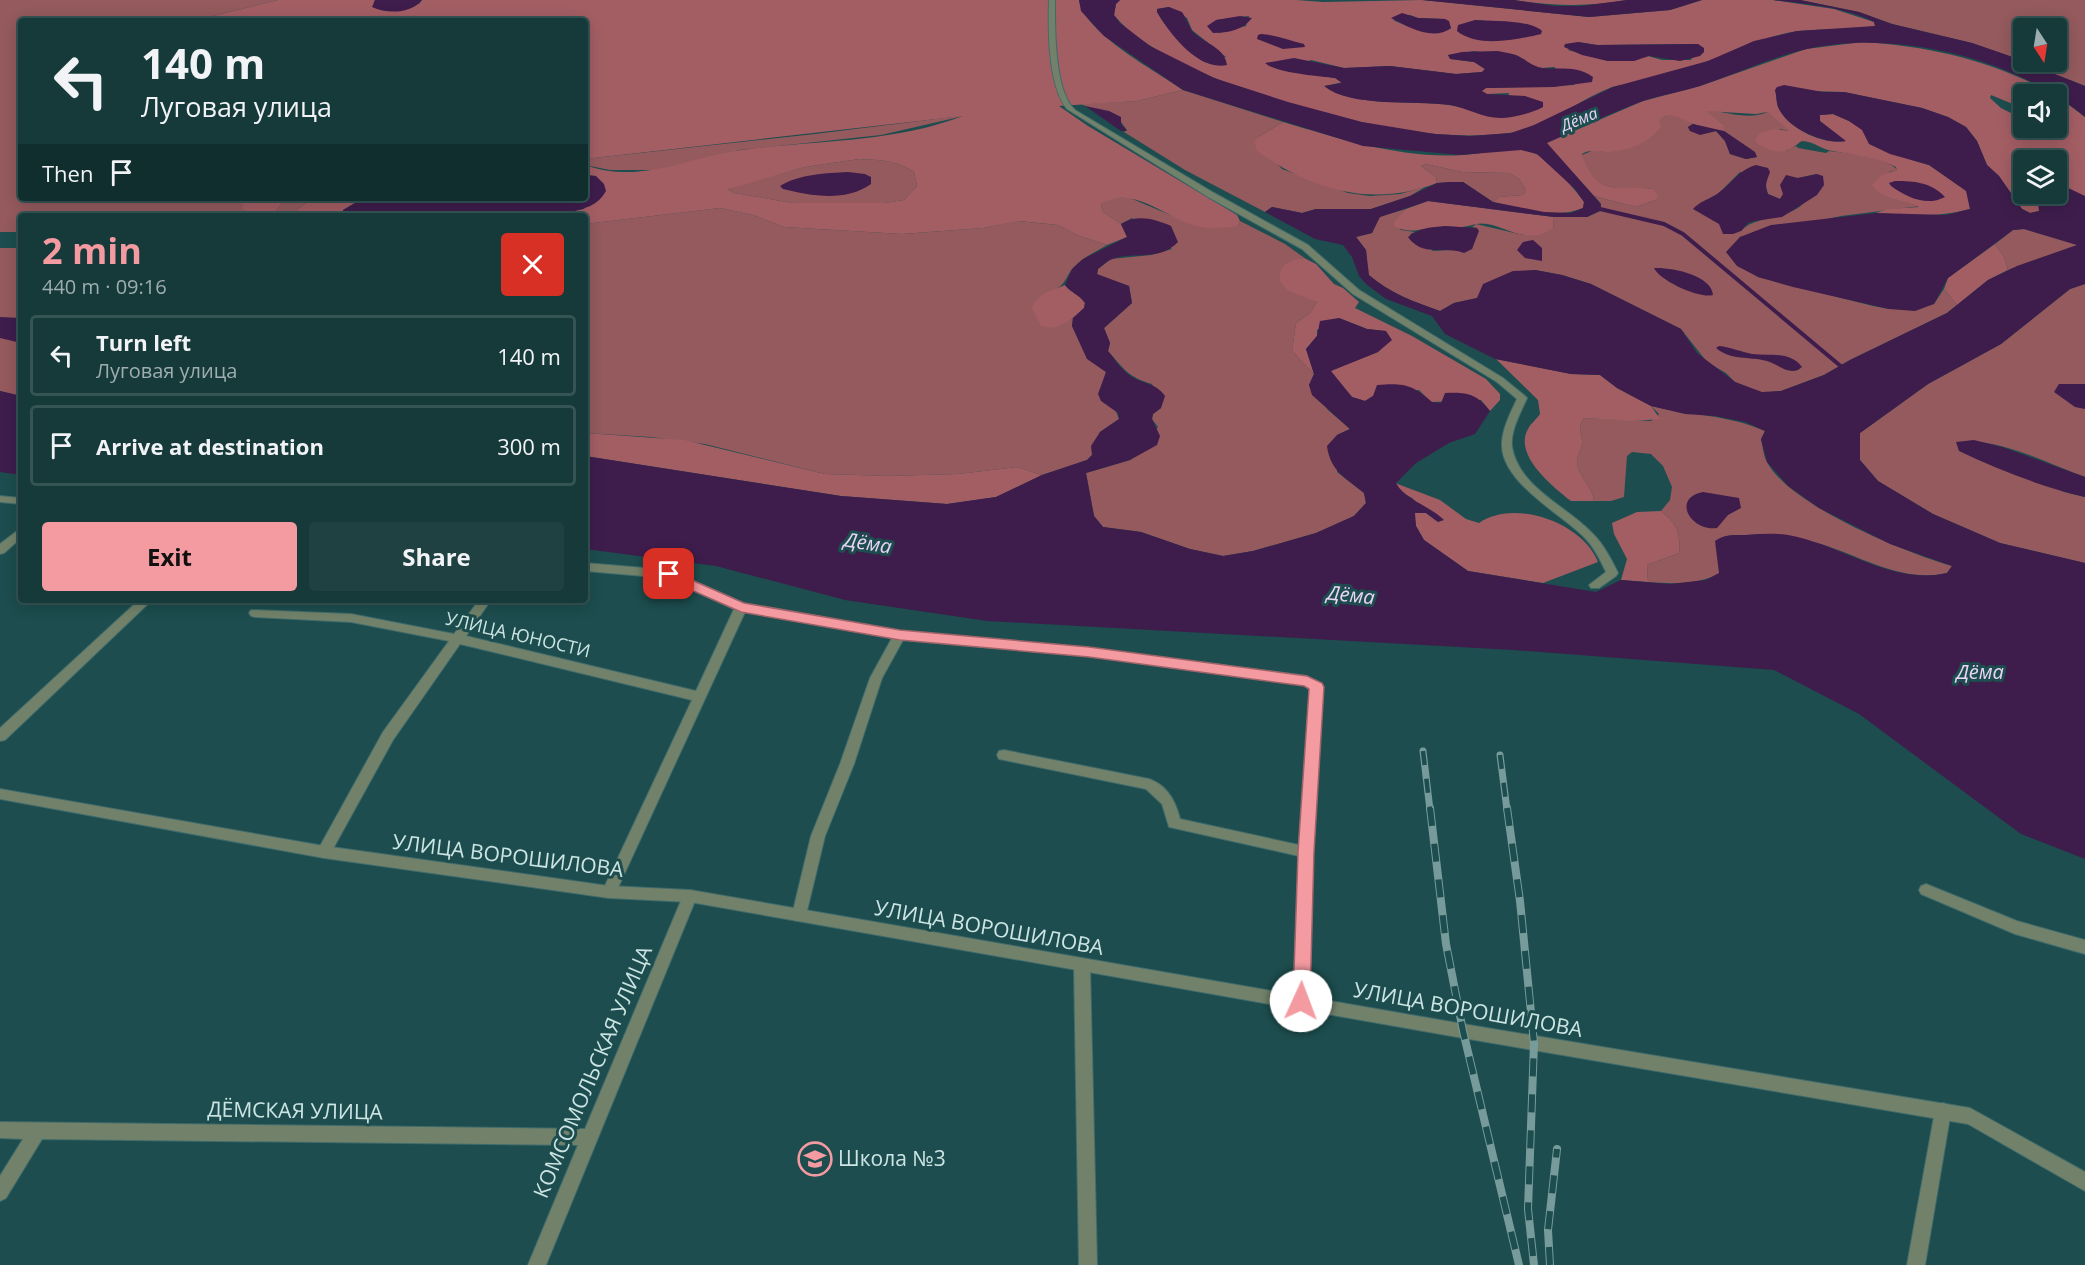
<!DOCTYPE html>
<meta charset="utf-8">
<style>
body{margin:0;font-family:"Open Sans",sans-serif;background:#1f4142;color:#f1f3f6;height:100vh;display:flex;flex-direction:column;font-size:22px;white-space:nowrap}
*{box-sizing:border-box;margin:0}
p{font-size:20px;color:#9eadaf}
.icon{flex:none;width:33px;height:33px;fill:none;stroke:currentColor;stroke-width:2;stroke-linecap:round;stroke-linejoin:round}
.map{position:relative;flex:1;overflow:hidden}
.details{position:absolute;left:18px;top:213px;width:570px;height:390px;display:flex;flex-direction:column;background:#163a3a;border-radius:6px;box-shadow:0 3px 15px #0003,0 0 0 2px #355454}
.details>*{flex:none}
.guide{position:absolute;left:18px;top:18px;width:570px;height:183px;border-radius:6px;box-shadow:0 3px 15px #0003,0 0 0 2px #355454;background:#163a3a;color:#f1f3f6;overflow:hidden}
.needle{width:39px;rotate:168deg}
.tools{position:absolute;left:2013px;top:18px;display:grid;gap:12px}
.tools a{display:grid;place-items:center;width:54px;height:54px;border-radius:6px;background:#163a3a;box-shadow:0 3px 15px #0003,0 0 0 2px #355454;font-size:30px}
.pin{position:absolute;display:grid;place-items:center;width:51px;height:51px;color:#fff;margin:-26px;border-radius:12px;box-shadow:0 3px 9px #0006}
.me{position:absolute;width:66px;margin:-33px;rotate:2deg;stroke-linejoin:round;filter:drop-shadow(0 0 4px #0008)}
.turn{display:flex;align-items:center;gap:21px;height:126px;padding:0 24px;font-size:27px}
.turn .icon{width:78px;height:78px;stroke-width:2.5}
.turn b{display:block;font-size:42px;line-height:51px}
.then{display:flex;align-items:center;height:57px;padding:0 24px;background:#0003;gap:12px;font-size:22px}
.round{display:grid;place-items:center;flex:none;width:63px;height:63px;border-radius:6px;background:#1f4142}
.head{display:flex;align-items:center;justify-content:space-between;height:102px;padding:0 24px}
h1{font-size:36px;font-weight:700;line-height:45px;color:#f49aa1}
.primary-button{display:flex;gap:12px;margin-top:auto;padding:12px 24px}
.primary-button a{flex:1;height:69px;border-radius:6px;background:#f49aa1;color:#111;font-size:24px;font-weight:700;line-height:69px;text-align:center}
.primary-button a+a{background:#1f4142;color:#f1f3f6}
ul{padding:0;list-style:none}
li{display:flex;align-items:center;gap:18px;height:81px;margin:0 12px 9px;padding:0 12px;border:3px solid #355454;border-radius:6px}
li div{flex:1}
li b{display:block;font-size:22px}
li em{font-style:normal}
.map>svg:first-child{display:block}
.green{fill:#945a5e;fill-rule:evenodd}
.forest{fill:#a35e64;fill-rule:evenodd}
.water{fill:#3e1d4c}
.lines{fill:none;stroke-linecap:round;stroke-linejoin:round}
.stream{stroke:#3e1d4c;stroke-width:4}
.minor-casing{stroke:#406b6c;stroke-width:2}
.tertiary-casing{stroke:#406b6c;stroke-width:2}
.minor{fill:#72826a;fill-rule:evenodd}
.tertiary{fill:#72826a;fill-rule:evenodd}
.rail-far1-casing{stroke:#779b9b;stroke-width:7}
.rail-casing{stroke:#779b9b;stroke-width:8}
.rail-far1{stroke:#1d4d4e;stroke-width:4.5;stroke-dasharray:14;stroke-linecap:butt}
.rail{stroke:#1d4d4e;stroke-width:6;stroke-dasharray:18;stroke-linecap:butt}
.route{fill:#f49aa1;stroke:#9f6469;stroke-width:1.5}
.labels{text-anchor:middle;stroke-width:6;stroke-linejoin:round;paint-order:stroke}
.far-water-label{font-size:16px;font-style:italic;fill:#ebd5f5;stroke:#1d4d4e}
.street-label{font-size:18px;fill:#cce5e4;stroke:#1d4d4e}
.water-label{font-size:20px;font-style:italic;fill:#ebd5f5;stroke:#1d4d4e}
.near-street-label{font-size:21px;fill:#cce5e4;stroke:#1d4d4e}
.near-poi-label{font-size:21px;fill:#cce5e4;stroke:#1d4d4e;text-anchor:start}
</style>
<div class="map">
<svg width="2085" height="1265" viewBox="0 0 2085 1265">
<rect width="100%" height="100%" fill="#1d4d4e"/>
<path class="green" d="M 0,0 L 278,0 L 193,21 L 21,21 L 21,198 L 250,198 L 243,203 L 243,210 L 249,214 L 248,216 L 21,216 L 21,232 L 0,232 Z
M 1800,0 L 2085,0 L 2085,86 L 2024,62 L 2056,62 L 2056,28 L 2024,28 L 2023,61 L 1972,43 L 1892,24 L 1859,12 Z
M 1183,90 L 1283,122 L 1255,139 L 1282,169 L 1348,193 L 1370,196 L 1400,194 L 1425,187 L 1410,196 L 1371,209 L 1316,209 L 1302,213 L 1272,207 L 1265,212 L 1185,170 L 1124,132 L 1127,130 L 1121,122 L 1081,104 L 1137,101 Z
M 1711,110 C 1727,113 1752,120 1767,112 L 1793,132 L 1780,129 L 1786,151 L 1796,146 L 1798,148 L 1826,153 L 1829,151 C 1847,153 1885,157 1898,170 L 1889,172 L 1909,202 L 1920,206 L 1841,216 L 1740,237 L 1727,253 L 1758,277 L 1873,306 L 1889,309 L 1934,304 L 1944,289 L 1957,305 L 1947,313 L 1850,360 L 1824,375 L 1781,391 L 1762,393 L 1735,382 L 1726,373 L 1707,362 L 1681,329 L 1591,284 L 1562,275 L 1535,270 L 1480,294 L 1477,298 L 1454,303 L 1440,311 C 1414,302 1390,293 1368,275 L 1366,250 L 1356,237 L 1372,233 L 1379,217 L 1406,209 L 1395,222 L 1401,230 L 1415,232 L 1410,234 L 1433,251 L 1472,249 L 1477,228 L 1472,227 L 1476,224 L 1523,235 L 1553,228 L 1554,217 L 1587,217 L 1600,211 L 1601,204 L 1594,196 L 1636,207 L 1655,200 L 1653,189 C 1635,187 1605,193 1591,177 C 1586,171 1585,162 1582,155 L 1594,150 L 1605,152 C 1619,144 1662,112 1676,115 C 1682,115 1688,121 1693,124 L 1688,127 L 1690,131 L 1702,134 L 1716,131 L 1725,141 L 1730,154 L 1746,159 L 1757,157 L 1750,149 L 1724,131 L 1724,125 L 1705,111 ZM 1740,172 L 1768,177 L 1765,183 L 1768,194 L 1780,199 L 1798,178 L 1817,174 C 1814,182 1813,194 1807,200 C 1788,222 1756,214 1741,231 L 1712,220 L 1710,198 L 1718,194 Z
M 968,115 L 881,135 L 740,150 L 656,170 L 610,170 L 585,165 L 585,159 L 815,134 Z
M 859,159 C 880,160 896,160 914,172 L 917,186 L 904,200 L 885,203 L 793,203 L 734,193 L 727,188 L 805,167 Z
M 1426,164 L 1462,172 L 1509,173 L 1519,179 L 1526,190 L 1523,195 L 1499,197 L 1493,202 L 1463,182 L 1437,183 L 1436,177 L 1421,166 Z
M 1111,197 L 1130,198 L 1194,225 L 1238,226 L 1240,221 L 1285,244 L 1306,259 L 1297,259 L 1311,298 L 1317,302 L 1310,313 L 1296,323 L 1292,351 L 1314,374 L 1309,385 L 1328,410 L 1350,429 L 1337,435 L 1337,472 L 1364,493 L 1366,503 L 1354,516 L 1316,533 L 1253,551 L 1223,556 L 1190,549 L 1141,532 L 1103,527 L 1094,516 L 1086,473 L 1130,460 L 1158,427 L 1152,419 L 1153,414 L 1161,408 L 1152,384 C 1128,377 1124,369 1108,351 L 1110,343 L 1104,328 L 1132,303 L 1129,286 L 1097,275 L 1098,269 L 1111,259 L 1151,255 L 1172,249 L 1132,218 L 1121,224 L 1103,212 L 1101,204 Z
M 285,198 L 320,198 L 304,204 L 290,216 L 273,216 Z
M 720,208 L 753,215 L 784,227 L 902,234 L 983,228 L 1018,221 L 1058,225 L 1077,235 L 1107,245 C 1096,252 1083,257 1074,267 C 1066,275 1067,283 1056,289 L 1060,326 L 1073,318 L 1072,326 L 1087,358 L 1106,372 L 1104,382 L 1119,419 L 1100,432 L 1092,455 L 1087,460 L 1042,475 L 1017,467 L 958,474 L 888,476 L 825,474 L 705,444 L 651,437 L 585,433 L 585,224 Z
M 2024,229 L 2078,245 L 2008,270 L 2004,257 L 1995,244 L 2013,230 Z
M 0,248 L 21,248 L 21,396 L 0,391 Z
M 2085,284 L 2085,477 C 2049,464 1994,435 1957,443 L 2064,492 L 2085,497 L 2085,563 L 2000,543 L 1933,514 L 1878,481 L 1860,460 L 1860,433 L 1928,384 L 2001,344 L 2070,289 Z
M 1651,406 C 1689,415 1729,415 1765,431 L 1761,440 C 1763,446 1763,455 1767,462 C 1789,505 1906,553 1952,566 L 1947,573 C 1904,583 1864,558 1824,545 C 1801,538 1770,534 1746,535 C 1734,535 1725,534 1716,541 L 1720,573 C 1698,585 1673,584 1648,582 L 1647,565 L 1679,553 C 1681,532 1677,524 1661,511 L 1670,500 L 1672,487 L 1663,466 L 1651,454 L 1632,452 L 1627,456 L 1624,497 L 1611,501 L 1594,501 C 1593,487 1579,477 1577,463 C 1576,456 1581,451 1582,445 C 1583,432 1576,430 1584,418 L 1651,421 L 1659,414 Z"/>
<path class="forest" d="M 278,0 L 375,0 L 373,7 L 419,4 L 422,0 L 1079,0 C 1084,33 1156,71 1183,90 L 1137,101 L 1059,106 L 1088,126 L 1237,215 L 1240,221 L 1238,226 C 1223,228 1211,229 1196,226 C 1166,218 1132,184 1101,204 L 1103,212 L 1121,224 L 1127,237 L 1107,245 L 1077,235 L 1058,225 L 1019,221 L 983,228 L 902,234 L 784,227 L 753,215 L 720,208 L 585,224 L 585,216 L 542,216 L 584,209 L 596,176 L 585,175 L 585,165 C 641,185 687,157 742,150 C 815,140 893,143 963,116 L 585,159 L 585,21 L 193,21 ZM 859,159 C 880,160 896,160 914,172 L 917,186 L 904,200 L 885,203 L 793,203 L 734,193 L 728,189 L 805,167 Z
M 1120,0 L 1296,0 L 1323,2 L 1422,0 L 1589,17 L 1670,10 L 1702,0 L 1773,0 L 1834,9 L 1874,22 L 1875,26 C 1850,31 1824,28 1799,31 C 1764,36 1740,49 1708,61 C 1685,69 1659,77 1635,83 C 1627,85 1619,85 1612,87 C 1578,100 1546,128 1509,133 C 1485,136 1460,136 1436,134 C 1358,128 1163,78 1114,15 L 1116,4 ZM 1169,7 L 1187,18 L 1192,30 L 1226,57 L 1204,62 C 1186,46 1169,34 1157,12 L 1157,9 ZM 1410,15 L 1418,18 L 1445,19 L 1451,28 L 1448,30 L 1409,27 L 1393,20 ZM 1249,16 L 1246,26 L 1219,33 L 1216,20 ZM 1475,20 L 1529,25 L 1541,34 L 1490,41 ZM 1578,42 L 1597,45 L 1698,44 L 1691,60 L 1662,60 L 1648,56 L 1608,61 L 1568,50 ZM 1474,51 L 1524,59 L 1530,65 L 1542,68 L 1554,67 L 1575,85 L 1486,88 L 1481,91 L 1487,94 L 1509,93 L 1503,118 C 1484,116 1467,107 1449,105 C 1413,100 1355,108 1325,86 L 1343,82 L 1335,78 L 1284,70 L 1311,60 L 1344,68 L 1390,66 L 1456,74 L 1482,72 L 1485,69 L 1474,62 L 1451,59 L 1448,55 Z
M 1514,0 L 1627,0 C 1588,7 1553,6 1514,0 Z
M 1862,42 C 1930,46 1994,61 2053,94 L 2024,94 L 2023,113 L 2015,105 L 1991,95 L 1990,98 L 2001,108 L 2023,119 L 2024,128 L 2056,128 L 2057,96 L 2085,117 L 2085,197 L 2068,188 L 2057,188 L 2056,160 L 2042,160 L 2042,157 L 2024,157 L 2024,194 L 2047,194 L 2044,196 L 2040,211 L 2030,213 L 2022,209 L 1999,176 L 1987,165 L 1977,141 L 1966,127 L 1948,117 L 1922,108 L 1844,92 L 1775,90 C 1777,97 1776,103 1779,109 C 1789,129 1824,145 1845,141 L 1820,121 L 1820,115 L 1833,114 L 1849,121 L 1912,160 L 1929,165 L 1967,191 L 1970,209 C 1936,218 1910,215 1876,213 L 1888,209 L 1919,207 C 1904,199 1881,200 1872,185 L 1882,175 L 1897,170 L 1896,167 C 1876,157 1854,155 1833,151 C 1822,150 1814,141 1802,141 C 1799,142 1798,144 1795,146 C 1783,156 1765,151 1755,141 L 1759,133 L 1773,129 L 1790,131 L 1767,112 L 1756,114 L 1706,111 L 1724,125 L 1724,131 C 1716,131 1698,126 1691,123 C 1679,117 1671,111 1659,120 L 1661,126 C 1651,143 1625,152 1606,152 C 1596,152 1590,149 1582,154 C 1597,199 1614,184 1653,189 L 1658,195 L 1655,200 L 1636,207 L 1594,196 L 1546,143 L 1643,101 L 1700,86 L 1806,49 Z
M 1283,122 C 1341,139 1402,159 1463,155 C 1485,154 1516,144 1536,154 C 1550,161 1575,189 1584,202 L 1583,208 C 1555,220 1521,208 1493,202 L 1499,197 L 1523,195 L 1526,190 L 1519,179 L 1509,173 L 1462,172 L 1426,164 L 1421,166 L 1436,177 L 1437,183 C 1372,208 1310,190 1256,150 L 1255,139 Z
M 250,198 L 285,198 L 273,216 L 248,216 L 249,214 L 243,210 L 243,203 Z
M 320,198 L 373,198 L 355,203 L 343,210 L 343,216 L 290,216 L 304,204 Z
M 1428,201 L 1554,217 L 1553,228 C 1524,249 1500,219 1476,224 C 1459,229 1456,226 1440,227 C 1423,228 1410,235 1394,226 L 1394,222 L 1406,209 Z
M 1995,244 L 2004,257 L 2008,270 L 1988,280 L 1957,305 L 1944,289 L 1948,278 Z
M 1297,259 L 1306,259 L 1316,264 L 1334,284 L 1343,288 L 1359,302 L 1355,308 L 1412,336 L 1486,379 L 1500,394 L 1500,400 L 1490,411 L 1481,400 L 1431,402 L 1419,390 L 1373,396 L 1365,401 L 1352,397 L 1330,371 L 1378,352 L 1385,331 L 1367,329 L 1339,318 L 1317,330 L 1317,336 L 1306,349 L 1314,374 L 1292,351 L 1296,323 L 1310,313 L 1317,302 L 1287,290 L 1280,281 C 1279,266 1284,264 1297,259 Z
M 1065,285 C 1071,293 1079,294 1085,303 L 1084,308 C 1071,320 1059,332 1041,326 L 1032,308 C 1037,293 1052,291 1065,285 Z
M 1496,359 L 1571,374 L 1600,375 L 1617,388 L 1651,406 L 1660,419 L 1634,421 L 1584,418 C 1576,430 1583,432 1582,445 C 1581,451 1576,456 1577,463 C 1579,477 1593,487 1594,501 L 1571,501 C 1553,487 1513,455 1528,429 C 1531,423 1537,419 1540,414 L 1538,400 Z
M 585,433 L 684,440 L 825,474 L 888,476 L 958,474 L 1017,467 L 1042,475 L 996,497 L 947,504 L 841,496 L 585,456 Z
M 1395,483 L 1440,500 L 1466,519 L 1479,523 C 1515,498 1583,523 1598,562 L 1543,583 L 1468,571 L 1424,540 L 1416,526 L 1414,513 L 1426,513 L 1438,522 L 1412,498 L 1401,492 Z
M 1661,511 C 1677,524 1681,532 1679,553 L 1647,565 L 1648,582 L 1621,580 L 1627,559 L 1614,534 L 1612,523 L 1637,512 Z"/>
<path class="water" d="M 375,0 L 422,0 C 411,14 387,14 372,7 Z
M 1079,0 L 1120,0 L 1116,4 L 1114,15 L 1120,23 L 1150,46 L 1214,78 L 1288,102 L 1362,122 L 1435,134 L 1470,136 L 1511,133 L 1534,125 L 1613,87 L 1708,61 L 1754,41 L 1797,31 L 1875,26 L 1874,22 C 1844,7 1806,4 1773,0 L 1800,0 L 1859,12 L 1892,24 L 1972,43 L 2007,55 L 2085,86 L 2085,117 C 2018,59 1896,29 1807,49 C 1771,57 1736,74 1700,86 C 1681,92 1661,95 1643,101 C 1610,113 1578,129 1547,143 L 1601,204 L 1600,211 L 1587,217 L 1554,217 L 1428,201 L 1380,217 L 1372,233 L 1356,237 L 1366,250 L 1369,275 C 1390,293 1414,302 1440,311 L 1454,303 L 1477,298 L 1483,284 L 1513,271 L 1535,270 L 1562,275 L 1591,284 L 1681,329 L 1697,353 L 1735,382 L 1762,392 L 1781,391 L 1824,375 L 1850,360 L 1947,313 L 1988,280 L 2017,266 L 2077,245 L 2024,229 L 2013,230 L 1948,278 L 1934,304 L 1915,311 L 1889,309 L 1793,287 L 1758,277 L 1737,266 L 1726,252 L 1740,237 L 1771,225 L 1876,213 L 1946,215 L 1970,209 L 1966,191 L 1929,165 L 1890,154 L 1869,144 L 1862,130 L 1849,121 L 1833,114 L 1820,115 L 1820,121 L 1846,141 C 1825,145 1789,129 1779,109 C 1776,103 1777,97 1775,90 L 1777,87 L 1784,85 L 1823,92 L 1844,92 L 1922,108 L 1948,117 L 1966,127 L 1977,141 L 1987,165 L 1999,176 L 2022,209 L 2030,213 L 2039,211 L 2038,203 L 2044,196 L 2056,194 L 2057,188 L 2068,188 L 2085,196 L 2085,284 L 2070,289 L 2001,344 L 1928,384 L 1860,433 L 1860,460 L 1878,481 L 1933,514 L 2000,543 L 2085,563 L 2085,859 L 2021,834 L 1859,714 L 1774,670 L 1513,650 L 987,621 L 845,600 L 716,566 L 585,549 L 585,456 L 841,496 L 947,504 L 996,497 L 1042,475 L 1087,460 L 1092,455 L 1091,446 L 1100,432 L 1119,419 L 1118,413 L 1101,401 L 1098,394 L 1106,372 L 1087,359 L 1072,326 L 1073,318 L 1084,308 L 1085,303 C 1079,294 1071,293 1065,285 L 1072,269 L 1083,259 L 1127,237 L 1121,224 C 1138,214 1154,219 1171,226 L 1178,242 C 1158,263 1131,250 1110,260 C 1106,262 1102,266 1098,269 L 1097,274 L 1129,286 L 1132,303 L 1104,328 L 1110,343 L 1108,351 C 1114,358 1120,368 1128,374 C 1140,384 1156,382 1165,396 L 1161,408 L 1153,414 L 1152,419 L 1160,436 L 1157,445 L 1130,460 L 1086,473 L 1094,516 L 1103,527 L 1141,532 L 1190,549 L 1223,556 L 1253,551 L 1316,533 L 1354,516 L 1366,503 L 1364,493 C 1346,478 1330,471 1327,446 L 1337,435 L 1350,429 L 1312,395 L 1309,385 L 1314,374 L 1306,349 L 1317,336 L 1320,321 L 1339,318 L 1367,329 L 1386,331 L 1392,340 L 1378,352 L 1331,371 L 1352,397 L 1365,401 L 1373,396 L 1377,385 C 1403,383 1412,384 1432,402 L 1441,403 L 1445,393 C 1466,392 1476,393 1490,411 L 1475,434 L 1449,443 L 1416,463 L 1396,483 C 1405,500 1430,506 1444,520 L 1438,522 L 1426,513 L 1415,513 L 1416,526 L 1424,540 L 1468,571 L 1596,592 L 1621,580 L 1670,584 L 1706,580 L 1719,573 L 1715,541 C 1725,534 1734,535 1746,535 C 1760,534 1774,533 1788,535 C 1841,544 1892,586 1947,573 L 1952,566 L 1890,544 L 1819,508 L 1788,486 L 1767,462 L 1761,439 L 1765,431 L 1745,422 L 1715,416 L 1685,414 L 1651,406 L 1617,388 L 1600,375 L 1571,374 L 1495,359 L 1445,334 L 1432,316 L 1386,299 L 1366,284 L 1359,276 L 1352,257 L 1343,245 L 1315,239 L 1265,212 L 1272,207 L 1302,213 L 1316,209 L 1371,209 L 1410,196 L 1437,183 L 1449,182 L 1463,182 L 1493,202 L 1544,212 L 1571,213 L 1583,208 L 1584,202 L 1575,189 L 1537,154 L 1521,150 L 1460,155 L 1363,146 L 1183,90 L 1104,36 L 1081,11 Z
M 1422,0 L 1514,0 L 1555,6 L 1581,6 L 1627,0 L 1702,0 L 1670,10 L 1589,17 Z
M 1169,7 L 1182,12 C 1187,19 1189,28 1194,33 C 1206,44 1225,48 1227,65 C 1198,71 1170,34 1157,12 L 1157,9 Z
M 1402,13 L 1418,18 L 1445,19 L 1449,21 L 1451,28 C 1433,42 1407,26 1391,18 Z
M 1240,16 L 1252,18 C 1243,30 1228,33 1213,33 L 1207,26 L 1216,20 Z
M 1475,20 C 1491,21 1531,20 1542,31 L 1541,34 C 1516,40 1478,48 1457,31 L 1458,25 Z
M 1261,34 C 1277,35 1289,41 1304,44 L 1305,47 L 1283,49 L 1257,39 L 1258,35 Z
M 1578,42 L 1597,45 L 1698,44 L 1704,48 L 1704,52 L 1700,56 L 1680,61 L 1649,56 L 1634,61 L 1608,61 L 1582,55 L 1564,47 L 1565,44 Z
M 1497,51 C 1503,52 1510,53 1516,55 C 1525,59 1531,66 1542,68 C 1561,70 1576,65 1593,77 L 1592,82 L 1554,87 L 1486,88 L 1482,91 L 1487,94 L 1525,96 L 1543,102 L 1543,107 C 1532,113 1516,117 1503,118 C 1484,119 1468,108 1450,105 C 1417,100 1350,108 1324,86 L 1342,83 L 1335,78 C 1319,76 1276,73 1265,63 L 1294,58 L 1344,68 L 1390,66 L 1456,74 L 1482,72 L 1485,69 L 1474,62 L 1450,59 L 1448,55 L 1462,52 Z
M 1085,106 L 1109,111 L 1121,117 L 1121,124 L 1127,131 L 1121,131 Z
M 1693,124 L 1724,131 L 1755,152 L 1757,157 L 1746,159 L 1730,154 L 1725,141 L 1716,131 L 1700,135 L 1690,131 L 1688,127 Z
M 1756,165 L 1768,168 L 1770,172 C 1767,181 1764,185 1768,194 L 1780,199 L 1783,194 L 1780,185 L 1786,175 L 1798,178 L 1817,174 L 1823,176 L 1824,185 L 1817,195 L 1782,217 L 1755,221 L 1748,223 L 1741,231 L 1733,234 L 1723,234 L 1719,224 L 1693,209 C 1700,201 1708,200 1717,194 C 1732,184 1738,170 1756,165 Z
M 848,172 L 865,174 L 871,177 L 871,184 C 846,202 811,196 783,189 L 780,186 C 799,174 827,173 848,172 Z
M 585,175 L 596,176 L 604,184 L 606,191 C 596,210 573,211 553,215 L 343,216 L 343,210 L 355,203 L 373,198 L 585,198 Z
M 1895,181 C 1914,181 1931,182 1945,197 C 1926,207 1907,197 1891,186 L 1889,183 Z
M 1445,226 L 1477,228 L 1479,231 L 1472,249 L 1464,253 C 1444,245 1423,258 1408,237 C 1418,228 1432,227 1445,226 Z
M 1533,240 L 1542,248 L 1542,261 L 1525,258 L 1517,250 L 1523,242 Z
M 1654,268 C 1671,267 1712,275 1713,295 C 1700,299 1660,281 1654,268 Z
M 0,317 L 21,318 L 21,343 L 0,338 Z
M 1719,346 C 1731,347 1741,352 1752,354 C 1770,356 1790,351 1802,367 L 1798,370 C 1786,374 1778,364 1767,361 C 1749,356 1731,361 1716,348 Z
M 2059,384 L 2085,384 L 2085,409 L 2075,407 L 2054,392 Z
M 0,391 L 21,396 L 21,475 L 0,472 Z
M 1974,440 L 2002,447 L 2085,477 L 2085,497 C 2042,487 1999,470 1959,451 L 1956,442 Z
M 1703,492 L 1739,498 L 1741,508 L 1728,515 L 1717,528 C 1691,532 1671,498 1703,492 Z"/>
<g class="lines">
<path class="stream" d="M 1597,206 L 1600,209 L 1664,224 L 1683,234 L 1843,368"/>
<defs>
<path id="minor" d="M 1049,0 L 1055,0 C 1055,27 1054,91 1075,110 L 1214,193 L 1308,245 L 1359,290 L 1503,378 L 1525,396 L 1527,398 C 1521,412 1510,431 1512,447 C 1519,488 1567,506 1593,534 C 1604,545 1611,559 1618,573 L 1616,576 L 1599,588 L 1591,588 L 1589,585 L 1606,572 C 1600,559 1594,547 1584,537 C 1560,513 1499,481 1502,442 C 1503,427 1511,412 1517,399 L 1497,382 L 1353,294 L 1302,249 L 1208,197 L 1067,109 C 1048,86 1048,30 1049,0 Z
M 0,496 L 21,498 L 21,504 L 0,502 Z
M 21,528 L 21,538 L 4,553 L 0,554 L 0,544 Z
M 585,563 L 669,570 L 743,603 L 900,631 L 1088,648 L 1307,676 L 1321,684 L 1323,687 L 1313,852 L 1309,1001 L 1306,1006 L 1301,1008 L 1296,1006 L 1293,1001 L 1299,856 L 1169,827 L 1162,804 L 1146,789 L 1004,760 L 999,759 L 997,755 L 999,751 L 1004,750 L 1149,779 C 1167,785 1176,802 1180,819 L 1299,845 L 1311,689 L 1304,685 L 1088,656 L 903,640 L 882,678 L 854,764 L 825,836 L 806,915 L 804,920 L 799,921 L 794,920 L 792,915 L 811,836 L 840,764 L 870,678 L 892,638 L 745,612 L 616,892 L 614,896 L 609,898 L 604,896 L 602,892 L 692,700 L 460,644 L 393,740 L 329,856 L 324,858 L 319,856 L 317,852 L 319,848 L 383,732 L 449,641 L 351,622 L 255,617 L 251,616 L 249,613 L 251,610 L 351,614 L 454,634 L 479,600 L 491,600 L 466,636 L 696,691 L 734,609 L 667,578 L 585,571 Z
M 139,600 L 152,600 L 5,740 L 0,741 L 0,728 Z
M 1926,884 L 2017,921 L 2085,940 L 2085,954 L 2015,934 L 1921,894 L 1919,890 L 1921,886 Z
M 690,890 L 695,892 L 697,896 L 546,1265 L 528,1265 L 578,1145 L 42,1139 L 6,1198 L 0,1201 L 0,1176 L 23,1139 L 0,1138 L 0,1122 L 585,1129 L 683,896 L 685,892 Z
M 1082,959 L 1087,961 L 1090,966 L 1097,1265 L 1079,1265 L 1074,966 L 1077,961 Z
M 1943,1103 L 1949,1105 L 1951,1111 L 1925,1265 L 1907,1265 L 1935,1111 L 1937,1105 Z"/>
<path id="tertiary" d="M 0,789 L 324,846 L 609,886 L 690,890 L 1463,1024 L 1970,1108 L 2085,1172 L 2085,1191 L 1968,1124 L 1463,1038 L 690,902 L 609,898 L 324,858 L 0,799 Z"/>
</defs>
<use href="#minor" class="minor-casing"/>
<use href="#tertiary" class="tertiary-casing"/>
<use href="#minor" class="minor"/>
<use href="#tertiary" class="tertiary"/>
<defs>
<path id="rail-far1" d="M 1423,751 L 1430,810
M 1500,755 L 1507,810"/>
<path id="rail" d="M 1430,808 L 1446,944 L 1463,1031 L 1519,1265
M 1507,808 L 1520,901 L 1534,1043 L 1528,1209 L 1534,1265
M 1550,1265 L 1548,1230 L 1557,1149"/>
</defs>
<use href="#rail-far1" class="rail-far1-casing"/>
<use href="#rail" class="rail-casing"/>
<use href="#rail-far1" class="rail-far1"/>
<use href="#rail" class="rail"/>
</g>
<path class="route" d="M 669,570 L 744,603 L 900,630 L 1089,647 L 1307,676 L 1322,683 L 1324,687 L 1314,852 L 1310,1001 L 1308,1007 L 1301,1010 L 1295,1007 L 1293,1001 L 1298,852 L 1309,689 L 1304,686 L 1089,657 L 900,640 L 741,612 L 664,578 L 662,574 L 664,571 Z"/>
<defs>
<symbol id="school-ring" viewBox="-11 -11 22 22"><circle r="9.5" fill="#1d4d4e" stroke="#f49aa1" stroke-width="1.5"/><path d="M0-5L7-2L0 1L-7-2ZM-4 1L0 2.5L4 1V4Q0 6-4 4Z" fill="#f49aa1"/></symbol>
</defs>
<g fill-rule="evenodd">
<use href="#school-ring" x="796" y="1140" width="38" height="38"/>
</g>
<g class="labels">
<g class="far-water-label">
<text transform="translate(1579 119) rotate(-22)" y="6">Дёма</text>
</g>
<g class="street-label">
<text transform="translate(518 635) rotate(13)" y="6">УЛИЦА ЮНОСТИ</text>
</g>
<g class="water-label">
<text transform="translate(868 543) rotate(9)" y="7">Дёма</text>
<text transform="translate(1351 595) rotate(6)" y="7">Дёма</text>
<text x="1980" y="679">Дёма</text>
</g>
<g class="near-street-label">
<text transform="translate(508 856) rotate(7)" y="7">УЛИЦА ВОРОШИЛОВА</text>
<text transform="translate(989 928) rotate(10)" y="7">УЛИЦА ВОРОШИЛОВА</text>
<text transform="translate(1468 1010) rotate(10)" y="7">УЛИЦА ВОРОШИЛОВА</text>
<text transform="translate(593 1072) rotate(-67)" y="7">КОМСОМОЛЬСКАЯ УЛИЦА</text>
<text transform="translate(295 1111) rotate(1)" y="7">ДЁМСКАЯ УЛИЦА</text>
</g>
<g class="near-poi-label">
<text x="838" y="1166">Школа №3</text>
</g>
</g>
</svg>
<div class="tools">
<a><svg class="needle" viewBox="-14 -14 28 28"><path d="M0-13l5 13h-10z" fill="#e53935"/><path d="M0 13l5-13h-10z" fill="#9eadaf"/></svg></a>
<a><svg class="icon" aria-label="sound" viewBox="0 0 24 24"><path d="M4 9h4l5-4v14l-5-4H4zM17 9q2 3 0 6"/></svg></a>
<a><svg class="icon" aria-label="layers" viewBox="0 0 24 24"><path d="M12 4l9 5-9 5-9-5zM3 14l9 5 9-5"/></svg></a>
</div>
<div class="pin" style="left:669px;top:574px;background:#d93025"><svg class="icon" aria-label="arrive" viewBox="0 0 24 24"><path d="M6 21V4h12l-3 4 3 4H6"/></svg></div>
<svg class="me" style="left:1301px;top:1001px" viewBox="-20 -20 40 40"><circle r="19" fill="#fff"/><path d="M0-13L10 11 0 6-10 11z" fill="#f49aa1"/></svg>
<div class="guide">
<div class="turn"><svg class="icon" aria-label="left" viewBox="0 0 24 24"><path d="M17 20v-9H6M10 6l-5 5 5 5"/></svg><div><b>140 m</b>Луговая улица</div></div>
<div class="then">Then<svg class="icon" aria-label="arrive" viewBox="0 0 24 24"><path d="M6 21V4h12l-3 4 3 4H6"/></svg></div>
</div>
<section class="details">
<div class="head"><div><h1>2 min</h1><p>440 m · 09:16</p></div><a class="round" style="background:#d93025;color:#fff"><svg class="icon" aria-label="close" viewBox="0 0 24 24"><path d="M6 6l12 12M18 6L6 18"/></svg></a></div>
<ul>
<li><svg class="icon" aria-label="left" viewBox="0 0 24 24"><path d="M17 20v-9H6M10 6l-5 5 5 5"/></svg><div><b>Turn left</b><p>Луговая улица</p></div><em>140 m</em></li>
<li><svg class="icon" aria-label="arrive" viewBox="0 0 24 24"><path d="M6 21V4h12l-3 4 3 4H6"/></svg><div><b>Arrive at destination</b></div><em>300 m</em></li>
</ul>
<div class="primary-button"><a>Exit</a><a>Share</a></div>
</section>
</div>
